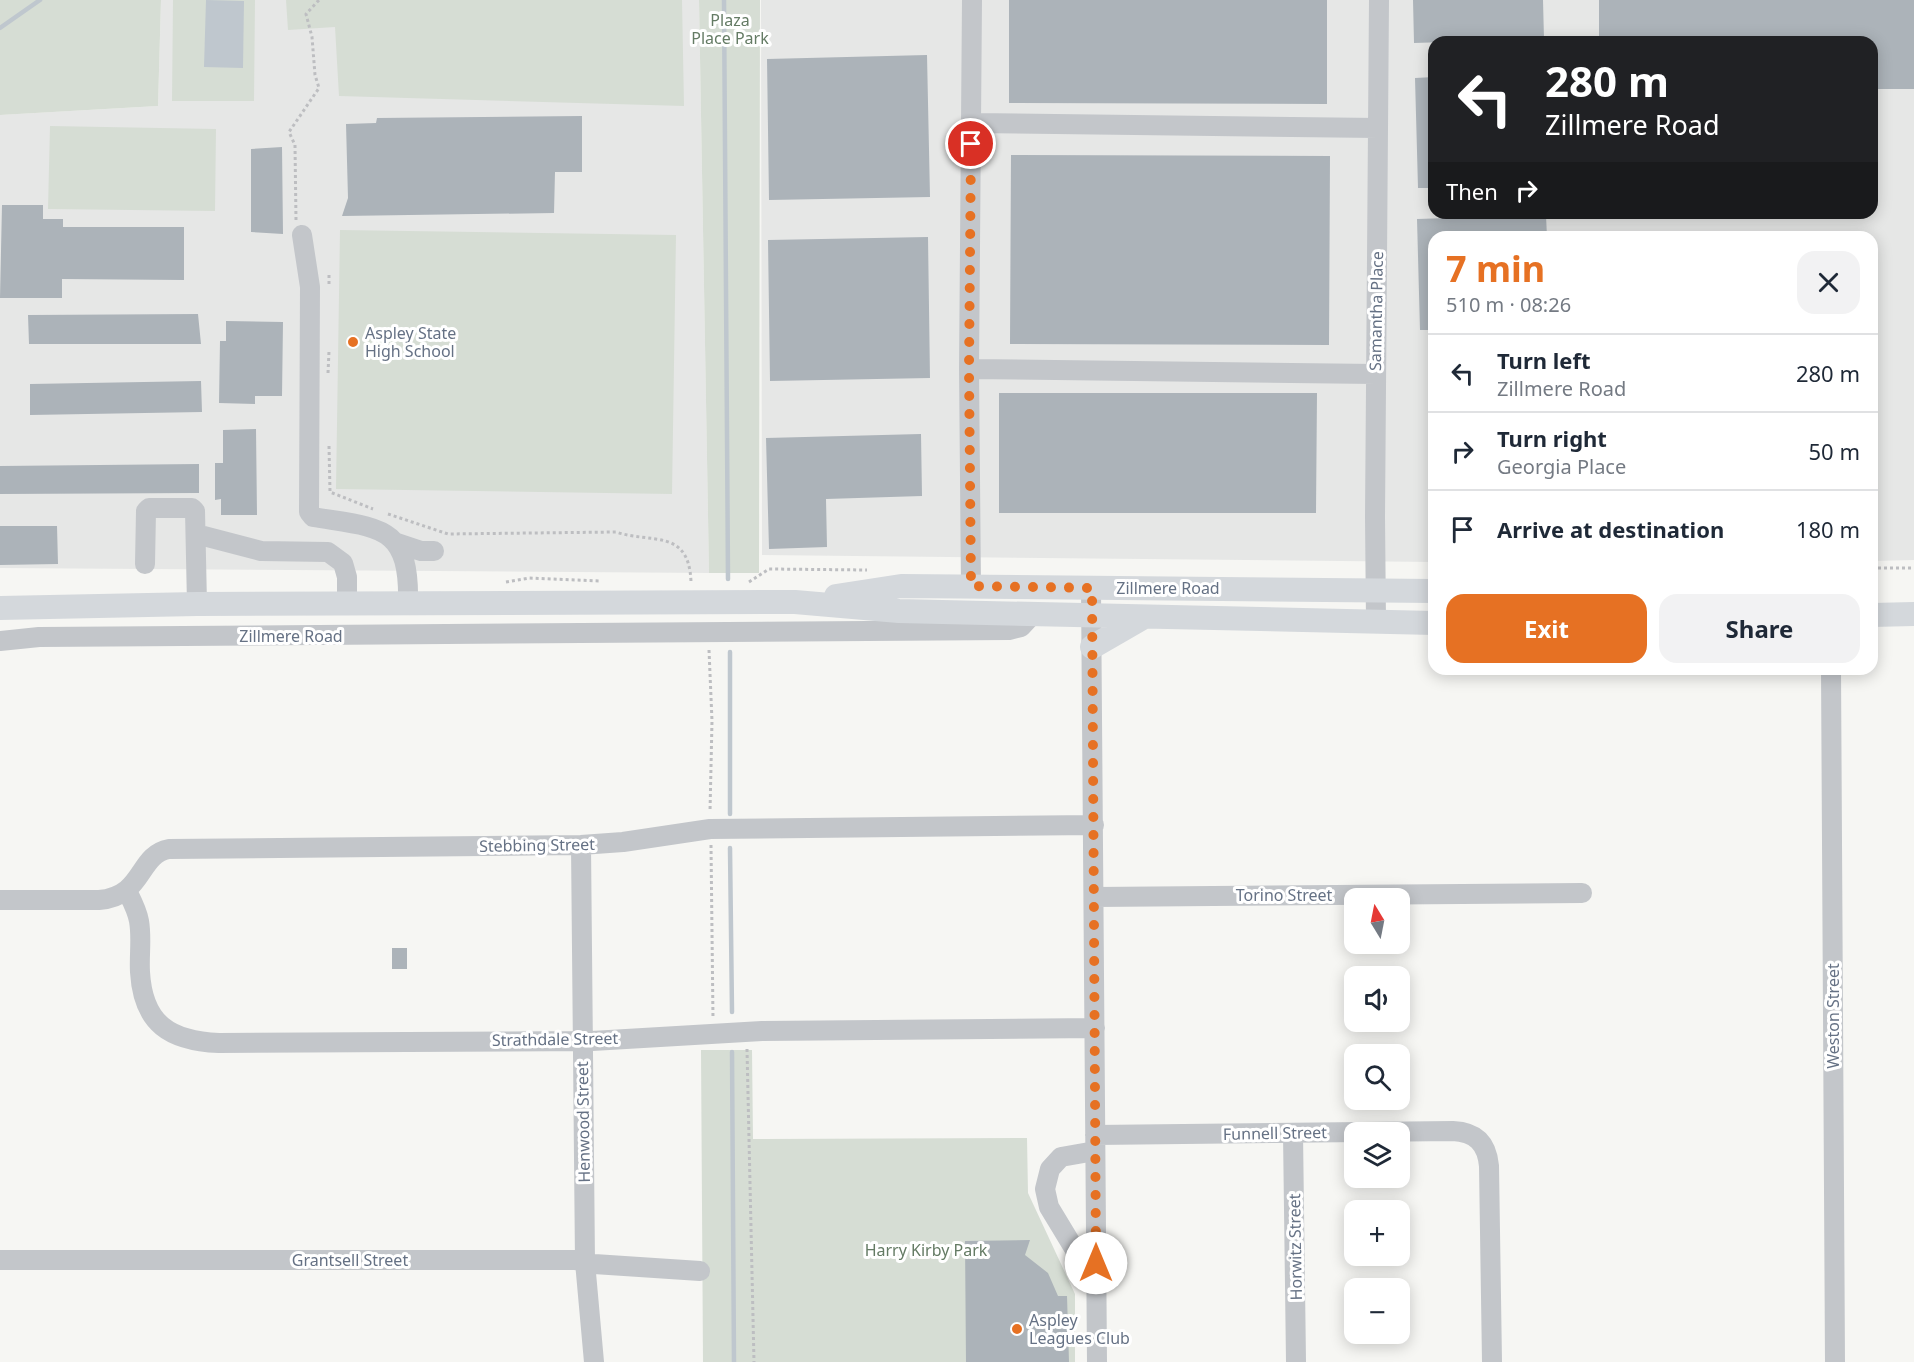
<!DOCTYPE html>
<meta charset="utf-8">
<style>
body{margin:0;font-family:"Noto Sans",sans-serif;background:#f2f2f3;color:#1f2937;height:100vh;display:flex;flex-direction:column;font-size:22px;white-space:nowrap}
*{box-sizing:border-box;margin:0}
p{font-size:20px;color:#747a83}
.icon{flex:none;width:33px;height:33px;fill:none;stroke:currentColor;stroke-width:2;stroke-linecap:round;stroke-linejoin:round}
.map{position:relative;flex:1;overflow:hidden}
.panel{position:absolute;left:1428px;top:231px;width:450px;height:444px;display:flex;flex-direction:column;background:#fff;border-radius:18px;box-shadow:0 3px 15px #0003}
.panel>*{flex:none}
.banner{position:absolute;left:1428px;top:36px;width:450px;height:183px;border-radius:18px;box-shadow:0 3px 15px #0003;background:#202124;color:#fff;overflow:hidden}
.needle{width:39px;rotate:350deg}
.buttons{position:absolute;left:1344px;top:888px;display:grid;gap:12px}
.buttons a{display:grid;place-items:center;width:66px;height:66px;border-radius:12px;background:#fff;box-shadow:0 3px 15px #0003;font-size:30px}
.pin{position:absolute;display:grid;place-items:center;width:51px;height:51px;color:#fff;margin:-26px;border:3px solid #fff;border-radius:50%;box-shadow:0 2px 6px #0007}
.me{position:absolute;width:66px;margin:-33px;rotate:0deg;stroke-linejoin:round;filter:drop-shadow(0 0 4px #0008)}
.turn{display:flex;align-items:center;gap:21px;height:126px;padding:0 18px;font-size:27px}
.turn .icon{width:78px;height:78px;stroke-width:2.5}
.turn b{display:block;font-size:42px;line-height:51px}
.then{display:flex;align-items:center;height:57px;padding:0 18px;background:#0003;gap:12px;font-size:22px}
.round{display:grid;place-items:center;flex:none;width:63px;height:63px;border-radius:18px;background:#f2f2f3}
.headline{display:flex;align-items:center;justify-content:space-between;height:102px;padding:0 18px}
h1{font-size:36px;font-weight:700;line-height:45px;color:#e67123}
.action{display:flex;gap:12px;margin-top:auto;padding:12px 18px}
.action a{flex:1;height:69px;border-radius:18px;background:#e67123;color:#fff;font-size:24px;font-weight:700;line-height:69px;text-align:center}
.action a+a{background:#f2f2f3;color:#1f2937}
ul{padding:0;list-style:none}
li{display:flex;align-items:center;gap:18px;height:78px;padding:0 18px;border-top:2px solid #e0e1e3}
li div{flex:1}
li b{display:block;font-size:22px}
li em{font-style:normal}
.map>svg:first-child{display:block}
.built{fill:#e6e7e6;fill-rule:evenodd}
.green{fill:#d6ddd4}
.water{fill:#bfc7ce}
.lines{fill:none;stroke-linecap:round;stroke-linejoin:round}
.stream{stroke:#bfc7ce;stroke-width:4.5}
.building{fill:#acb3b9}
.path{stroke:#bdbec1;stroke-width:3;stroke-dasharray:3 3;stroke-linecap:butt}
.minor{stroke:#c3c6ca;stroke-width:20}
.major{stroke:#d4d8dc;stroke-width:24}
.route{stroke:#e67123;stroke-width:10;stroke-dasharray:0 18}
.poi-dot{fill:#e67123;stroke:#fff;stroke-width:2}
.labels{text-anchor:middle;stroke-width:6;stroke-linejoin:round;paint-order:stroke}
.park-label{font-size:16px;fill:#647b64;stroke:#fff}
.street-label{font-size:16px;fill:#657184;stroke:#fff}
.poi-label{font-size:16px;fill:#657184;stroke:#fff;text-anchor:start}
</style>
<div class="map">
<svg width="1914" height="1362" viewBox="0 0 1914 1362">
<rect width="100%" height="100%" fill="#f6f6f3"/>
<path class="built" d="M 161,0 L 699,0 L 709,573 L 0,568 L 0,115 L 158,106 Z
M 761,0 L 1914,0 L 1914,560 L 1872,561 L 1872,237 L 1434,237 L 1434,562 L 762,555 ZM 1434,42 L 1872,42 L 1872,213 L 1434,213 Z"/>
<path class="green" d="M 0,0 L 161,0 L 158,106 L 0,115 Z
M 173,0 L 255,0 L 254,101 L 172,101 Z
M 286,0 L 682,0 L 684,106 L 339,96 L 335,27 L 288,30 Z
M 699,0 L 760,0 L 759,573 L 709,573 Z
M 50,126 L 216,129 L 215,211 L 48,209 Z
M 340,230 L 676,235 L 672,494 L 336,489 Z
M 701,1050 L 752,1050 L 753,1139 L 1027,1138 L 1028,1193 L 1075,1294 L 1075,1362 L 703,1362 Z"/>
<path class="water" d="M 206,0 L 244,1 L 243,68 L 204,67 Z"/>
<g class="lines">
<path class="stream" d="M 724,0 L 728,579
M 0,28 L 40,0
M 730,652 L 730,814
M 730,848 L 732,1012
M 732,1052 L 734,1362"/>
</g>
<path class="building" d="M 1009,0 L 1327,0 L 1327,104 L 1009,103 Z
M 1413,0 L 1543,0 L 1544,39 L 1414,43 Z
M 1599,0 L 1914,0 L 1914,89 L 1872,89 L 1872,42 L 1599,42 Z
M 927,55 L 930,197 L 769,200 L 767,59 Z
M 1434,77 L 1434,188 L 1418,188 L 1415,78 Z
M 582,116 L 582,172 L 555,172 L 554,213 L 342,216 L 348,198 L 346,124 L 376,123 L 377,118 Z
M 282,147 L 283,234 L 251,232 L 251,149 Z
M 1011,155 L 1330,156 L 1329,345 L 1010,344 Z
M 2,205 L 43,205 L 43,219 L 63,219 L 63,227 L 184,227 L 184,280 L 62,279 L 62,298 L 0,298 Z
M 1546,215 L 1547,237 L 1434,237 L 1434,330 L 1420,330 L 1417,219 Z
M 928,237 L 930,378 L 770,381 L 768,240 Z
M 198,314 L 201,344 L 29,344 L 28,315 Z
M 226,321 L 283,322 L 282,396 L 255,396 L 255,404 L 219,403 L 220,341 L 226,341 Z
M 201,381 L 202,412 L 30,415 L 30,384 Z
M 999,393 L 1317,393 L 1316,513 L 999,513 Z
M 256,429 L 257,515 L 221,515 L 221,499 L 215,500 L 215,463 L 223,463 L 223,430 Z
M 921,434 L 922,496 L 826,499 L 827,547 L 769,549 L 766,438 Z
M 199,464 L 199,493 L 0,494 L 0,466 Z
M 0,526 L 57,526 L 58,564 L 0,565 Z
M 392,948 L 407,948 L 407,969 L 392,969 Z
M 1030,1240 L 1025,1255 L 1048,1273 L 1058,1296 L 1067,1296 L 1069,1362 L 966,1362 L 965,1241 Z"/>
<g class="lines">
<path class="path" d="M 296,220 L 295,145 L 289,132 L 319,88 L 315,75 L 312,37 L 306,14 L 319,0
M 329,275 L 329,285
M 328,373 L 329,351
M 329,446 L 330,492 L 373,509
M 388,514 L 448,534 L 616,532 C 652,544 689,528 691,582
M 1872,568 L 1914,568
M 506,582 L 529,578 L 601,581
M 749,582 L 769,569 L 867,570
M 709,650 L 712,721 L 710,812
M 711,845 L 713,1019
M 747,1049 L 754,1362"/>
<path class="minor" d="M 971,123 L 1378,128
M 302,235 L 310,287 L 309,512 L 313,517 C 379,528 410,524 408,603
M 969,369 L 1376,374
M 196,534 L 261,551 L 328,552 L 343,563 L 347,577 L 347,603
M 397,543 L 421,551 L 434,551
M 145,564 L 146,511 L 149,508 L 192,508 L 195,511 L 197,604
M 971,586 L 969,369 L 972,0
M 1091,588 L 1097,1362
M 1376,622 L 1375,517 L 1379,0
M 0,641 L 39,637 L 1009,630 L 1021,627 L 1034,613
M 1831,669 L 1835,1362
M 581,845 L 585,1262 L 594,1362
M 127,891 C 132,901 137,910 139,921 C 142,938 139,955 140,972 C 143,1024 170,1041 219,1043 L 592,1041 L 762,1031 L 1095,1028
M 1095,897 L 1582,893
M 0,900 L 99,900 C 145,896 137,855 169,849 L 581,845 L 623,842 L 710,829 L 1094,825
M 1293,1133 L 1296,1362
M 1095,1135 L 1453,1131 C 1476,1132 1487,1144 1489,1166 L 1492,1362
M 0,1260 L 575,1260 L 594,1264 L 700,1271
M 1095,1283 L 1049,1207 L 1045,1189 L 1050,1169 L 1061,1157 L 1095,1151"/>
<path class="major" d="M 836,596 L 901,586 L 1434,591
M 0,608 L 197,604 L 795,602 L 899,611 L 1434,623
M 1872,615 L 1914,614
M 1092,647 L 1144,617"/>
</g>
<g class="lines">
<path class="route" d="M 971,144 L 969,369 L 971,586 L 1092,588 L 1096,1263"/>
</g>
<g class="poi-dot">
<circle cx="353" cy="342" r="6"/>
<circle cx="1017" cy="1329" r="6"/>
</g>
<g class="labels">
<g class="park-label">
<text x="730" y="26">Plaza<tspan x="730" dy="18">Place Park</tspan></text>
<text x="926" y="1256">Harry Kirby Park</text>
</g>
<g class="street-label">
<text transform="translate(1376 311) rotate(-89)" y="6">Samantha Place</text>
<text x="1168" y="594">Zillmere Road</text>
<text x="291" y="642">Zillmere Road</text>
<text transform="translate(537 845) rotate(-1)" y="6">Stebbing Street</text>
<text x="1284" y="901">Torino Street</text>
<text transform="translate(1833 1016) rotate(-90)" y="6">Weston Street</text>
<text transform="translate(555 1039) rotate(-1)" y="6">Strathdale Street</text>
<text transform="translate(583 1122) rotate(-91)" y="6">Henwood Street</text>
<text transform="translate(1275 1133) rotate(-1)" y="6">Funnell Street</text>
<text transform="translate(1295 1247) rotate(-91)" y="6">Horwitz Street</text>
<text x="350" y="1266">Grantsell Street</text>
</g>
<g class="poi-label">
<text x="365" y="339">Aspley State<tspan x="365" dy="18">High School</tspan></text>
<text x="1029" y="1326">Aspley<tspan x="1029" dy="18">Leagues Club</tspan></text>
</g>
</g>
</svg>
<div class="buttons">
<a><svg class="needle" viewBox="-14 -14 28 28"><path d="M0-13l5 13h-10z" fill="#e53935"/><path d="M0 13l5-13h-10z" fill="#747a83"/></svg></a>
<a><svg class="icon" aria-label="sound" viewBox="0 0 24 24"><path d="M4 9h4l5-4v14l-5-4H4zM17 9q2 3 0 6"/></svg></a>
<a><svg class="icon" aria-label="search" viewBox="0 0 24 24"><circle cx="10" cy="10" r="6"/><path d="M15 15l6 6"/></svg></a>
<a><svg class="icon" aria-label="layers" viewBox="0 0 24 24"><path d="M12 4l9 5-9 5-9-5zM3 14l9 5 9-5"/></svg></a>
<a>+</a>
<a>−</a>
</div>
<div class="pin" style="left:971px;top:144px;background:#d93025"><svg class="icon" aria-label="arrive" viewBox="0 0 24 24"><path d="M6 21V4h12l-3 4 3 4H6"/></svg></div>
<svg class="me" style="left:1096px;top:1263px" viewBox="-20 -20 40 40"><circle r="19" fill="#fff"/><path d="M0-13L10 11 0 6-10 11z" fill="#e67123"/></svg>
<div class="banner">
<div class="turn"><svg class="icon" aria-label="left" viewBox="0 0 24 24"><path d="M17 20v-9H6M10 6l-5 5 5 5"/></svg><div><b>280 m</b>Zillmere Road</div></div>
<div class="then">Then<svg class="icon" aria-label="right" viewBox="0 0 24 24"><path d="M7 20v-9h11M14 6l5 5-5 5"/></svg></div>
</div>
<section class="panel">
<div class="headline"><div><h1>7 min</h1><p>510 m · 08:26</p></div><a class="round"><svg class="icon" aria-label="close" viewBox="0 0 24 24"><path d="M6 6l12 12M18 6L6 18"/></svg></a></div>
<ul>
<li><svg class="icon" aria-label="left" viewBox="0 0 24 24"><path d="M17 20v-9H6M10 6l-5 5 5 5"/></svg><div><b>Turn left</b><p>Zillmere Road</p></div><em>280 m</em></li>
<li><svg class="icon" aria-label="right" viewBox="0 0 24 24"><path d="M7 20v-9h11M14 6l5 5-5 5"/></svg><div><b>Turn right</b><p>Georgia Place</p></div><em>50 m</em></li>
<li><svg class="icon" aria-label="arrive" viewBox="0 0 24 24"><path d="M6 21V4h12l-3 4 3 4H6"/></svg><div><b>Arrive at destination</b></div><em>180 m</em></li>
</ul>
<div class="action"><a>Exit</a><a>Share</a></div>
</section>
</div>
